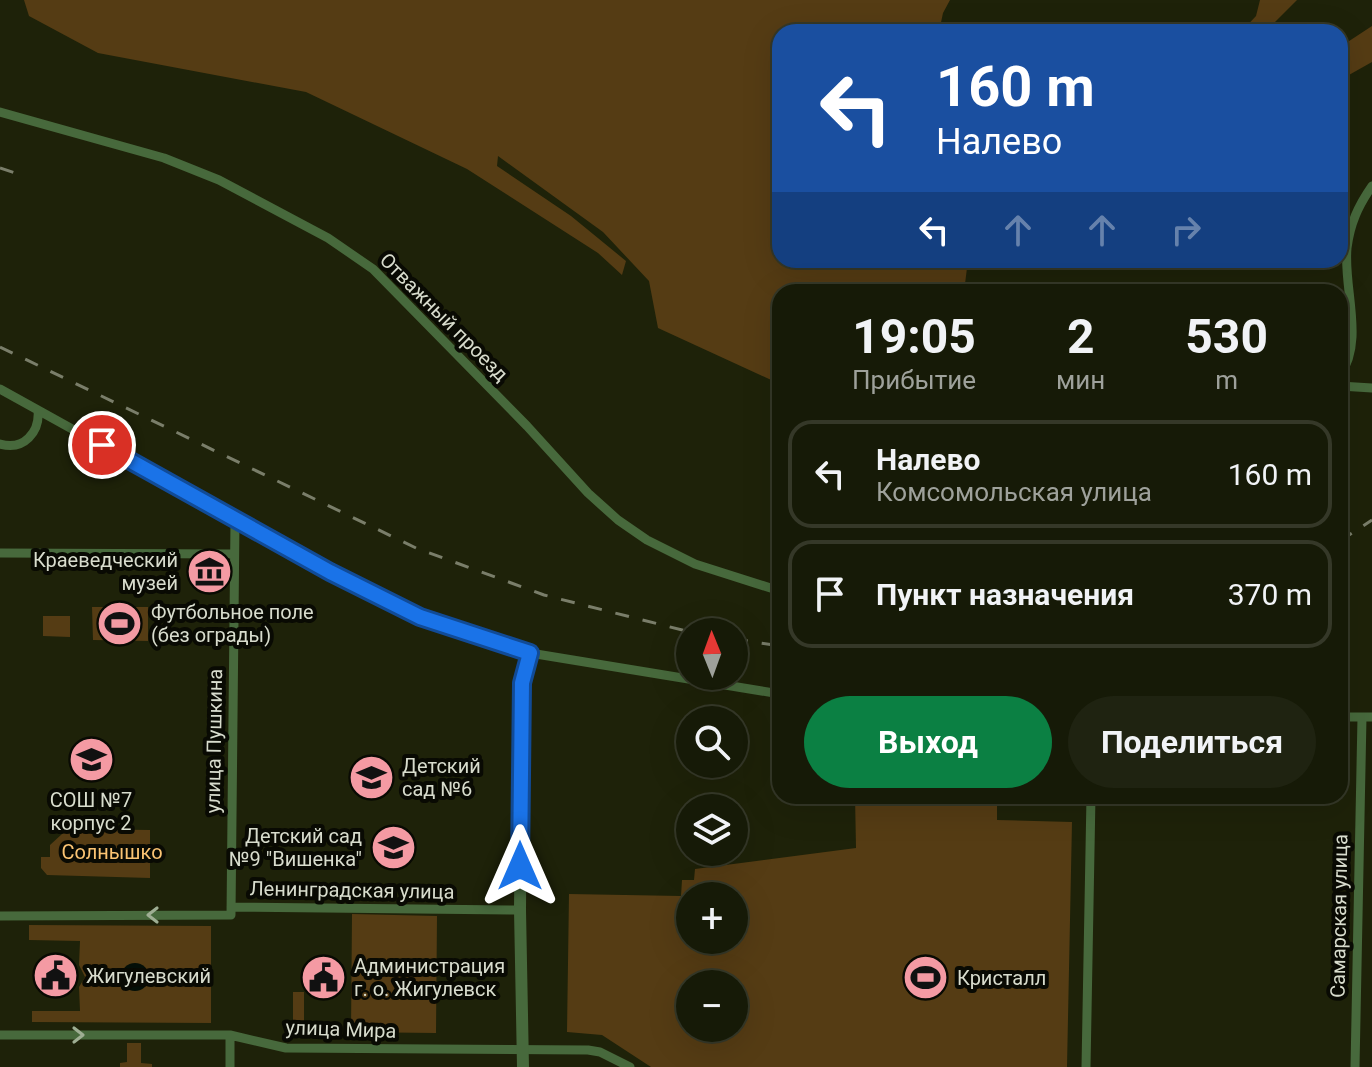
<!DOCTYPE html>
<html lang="ru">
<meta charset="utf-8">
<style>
body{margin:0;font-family:Roboto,sans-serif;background:#1f2311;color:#f1f3f6;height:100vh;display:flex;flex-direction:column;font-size:30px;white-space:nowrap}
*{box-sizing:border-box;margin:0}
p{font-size:26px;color:#9ea19b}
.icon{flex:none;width:44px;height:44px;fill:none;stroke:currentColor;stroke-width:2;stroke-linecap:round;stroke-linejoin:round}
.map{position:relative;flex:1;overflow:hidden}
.panel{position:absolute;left:772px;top:284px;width:576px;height:520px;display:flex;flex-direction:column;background:#161a07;border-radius:24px;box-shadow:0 8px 32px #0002,0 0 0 2px #353828}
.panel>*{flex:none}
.banner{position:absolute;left:772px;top:24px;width:576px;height:244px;border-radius:24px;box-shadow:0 8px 32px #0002,0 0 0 2px #353828;background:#1a4fa0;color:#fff;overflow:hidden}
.needle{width:52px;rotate:359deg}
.fabs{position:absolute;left:676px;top:618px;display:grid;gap:16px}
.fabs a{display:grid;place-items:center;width:72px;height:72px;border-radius:50%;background:#161a07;box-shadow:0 8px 32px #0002,0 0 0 2px #353828;font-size:40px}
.pin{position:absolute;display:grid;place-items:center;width:68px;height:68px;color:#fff;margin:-34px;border:4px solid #fff;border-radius:50%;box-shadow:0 2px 8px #0007}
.me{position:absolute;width:88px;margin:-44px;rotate:0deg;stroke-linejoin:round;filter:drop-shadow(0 0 6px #0008)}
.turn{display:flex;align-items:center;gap:28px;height:168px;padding:0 32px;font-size:36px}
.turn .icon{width:104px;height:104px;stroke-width:2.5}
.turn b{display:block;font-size:56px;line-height:68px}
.lanes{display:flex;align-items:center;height:76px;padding:0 32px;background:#0003;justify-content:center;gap:40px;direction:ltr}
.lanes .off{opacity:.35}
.eta{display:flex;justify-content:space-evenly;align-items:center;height:136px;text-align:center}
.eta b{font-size:48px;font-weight:700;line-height:56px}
.cta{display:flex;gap:16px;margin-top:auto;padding:16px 32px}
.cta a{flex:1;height:92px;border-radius:48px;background:#0b8043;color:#fff;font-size:32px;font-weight:700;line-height:92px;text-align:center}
.cta a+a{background:#1f2311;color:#f1f3f6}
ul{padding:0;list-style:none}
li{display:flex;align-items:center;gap:24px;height:108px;margin:0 16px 12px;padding:0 16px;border:4px solid #353828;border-radius:24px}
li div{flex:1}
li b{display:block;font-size:30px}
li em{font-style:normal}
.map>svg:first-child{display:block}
.green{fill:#553c14;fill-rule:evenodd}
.water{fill:#040f08}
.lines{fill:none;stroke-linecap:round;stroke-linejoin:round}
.minor{stroke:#47693c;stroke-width:9}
.tertiary{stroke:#47693c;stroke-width:12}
.rail{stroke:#7a7e6a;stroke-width:3;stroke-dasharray:14 14;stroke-linecap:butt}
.oneway{stroke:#9eae93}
.route-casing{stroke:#114b97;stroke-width:20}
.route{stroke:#1a73e8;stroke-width:14}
.labels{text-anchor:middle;stroke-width:8;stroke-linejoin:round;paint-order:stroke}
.street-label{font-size:20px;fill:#d8dccd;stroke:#090a03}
.poi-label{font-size:20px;fill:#d8dccd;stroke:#090a03;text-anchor:start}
.park-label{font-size:20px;fill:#fbc473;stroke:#090a03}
</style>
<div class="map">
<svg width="1372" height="1067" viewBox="0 0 1372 1067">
<rect width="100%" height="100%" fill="#1e2209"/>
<path class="green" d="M 24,0 L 950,0 L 943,13 L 939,32 L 780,32 L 780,260 L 968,260 L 964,292 L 780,292 L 780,384 L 658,328 L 649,281 L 603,232 L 498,156 L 497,166 L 571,216 L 626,261 L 622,275 L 598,253 L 467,169 L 306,92 L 98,53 L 29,16 Z
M 1260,0 L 1297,0 L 1265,32 L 1241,32 L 1256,16 Z
M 1372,26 L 1372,62 L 1340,80 L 1340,47 Z
M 92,607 L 148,607 L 148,641 L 93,640 Z
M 43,616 L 70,616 L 70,637 L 43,636 Z
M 855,796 L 997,796 L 997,820 L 1072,822 L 1067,1067 L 651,1067 L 602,1035 L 567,1032 L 569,894 L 681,896 L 682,880 L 694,880 L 695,869 L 856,848 ZM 690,896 L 734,896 L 734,940 L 690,940 ZM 690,984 L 734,984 L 734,1028 L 690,1028 Z
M 76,829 L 150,830 L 150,878 L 47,875 L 41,868 L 41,857 L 50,857 L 50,845 L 62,834 Z
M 352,914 L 437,916 L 436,1033 L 351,1032 Z
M 29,925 L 211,926 L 211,1023 L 32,1022 L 32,1011 L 80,1011 L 79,987 L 85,977 L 79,965 L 80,941 L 29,940 Z
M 293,992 L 304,992 L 304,1030 L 293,1030 Z
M 127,1043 L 141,1043 L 141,1063 L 152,1064 L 152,1067 L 120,1067 L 120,1063 L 127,1062 Z"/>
<path class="water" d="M121 977a14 14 0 1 1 28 0a14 14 0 1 1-28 0Z"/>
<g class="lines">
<path class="minor" d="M 0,112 L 164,158 L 219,180 L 328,238 L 373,269 L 527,426 L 588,493 L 618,520 L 647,540 L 695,564 L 780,591
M 1340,375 C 1365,341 1343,288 1347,248 C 1350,224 1358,206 1372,186
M 1340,386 L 1372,388
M 0,389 L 330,572 L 420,617 L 530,653 L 780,694
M 0,444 C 24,451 40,432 38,410
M 0,553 L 234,554
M 1340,717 L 1372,717
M 231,907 L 520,910
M 0,916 L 231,915 L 235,520
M 0,1035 L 230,1035 L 286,1048 L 588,1050 L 600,1052 L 630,1067
M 230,1067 L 230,1035
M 1086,1067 L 1091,796
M 1355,1067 L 1362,717"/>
<path class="tertiary" d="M 523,1067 L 520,910 L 522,683 L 530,653"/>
<path class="rail" d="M 0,168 L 15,173
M 0,347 L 416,548 L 544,595 L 690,632
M 1340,541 L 1372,520
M 734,639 L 780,646"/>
</g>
<defs><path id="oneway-chevron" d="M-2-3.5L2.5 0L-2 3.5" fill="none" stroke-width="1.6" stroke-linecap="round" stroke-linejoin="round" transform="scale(2)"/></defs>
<g class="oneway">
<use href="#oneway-chevron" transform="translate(153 915) rotate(180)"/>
<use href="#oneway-chevron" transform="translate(78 1035)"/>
</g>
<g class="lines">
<defs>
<path id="route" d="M 102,445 L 330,572 L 420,617 L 530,653 L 522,683 L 520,866"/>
</defs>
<use href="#route" class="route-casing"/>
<use href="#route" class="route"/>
</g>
<defs>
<symbol id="museum-disc" viewBox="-11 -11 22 22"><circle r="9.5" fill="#f49aa3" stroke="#090a03"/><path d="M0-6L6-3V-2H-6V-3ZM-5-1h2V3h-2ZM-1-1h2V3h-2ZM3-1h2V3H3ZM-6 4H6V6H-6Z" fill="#111"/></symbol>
<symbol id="stadium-disc" viewBox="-11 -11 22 22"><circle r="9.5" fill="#f49aa3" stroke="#090a03"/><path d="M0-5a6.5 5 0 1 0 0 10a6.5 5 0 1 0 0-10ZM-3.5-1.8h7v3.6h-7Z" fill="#111"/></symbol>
<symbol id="school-disc" viewBox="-11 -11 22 22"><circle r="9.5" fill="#f49aa3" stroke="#090a03"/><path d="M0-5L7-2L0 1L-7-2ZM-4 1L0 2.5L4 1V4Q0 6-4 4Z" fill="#111"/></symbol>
<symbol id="civic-disc" viewBox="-11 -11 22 22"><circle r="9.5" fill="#f49aa3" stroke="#090a03"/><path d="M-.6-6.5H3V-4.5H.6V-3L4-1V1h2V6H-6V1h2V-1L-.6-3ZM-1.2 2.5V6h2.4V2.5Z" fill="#111"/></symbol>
</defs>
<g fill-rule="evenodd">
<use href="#museum-disc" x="184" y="546" width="51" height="51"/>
<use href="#stadium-disc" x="94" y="598" width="51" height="51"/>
<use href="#school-disc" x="66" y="734" width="51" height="51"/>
<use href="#school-disc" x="346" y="752" width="51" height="51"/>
<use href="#school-disc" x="368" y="822" width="51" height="51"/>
<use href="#civic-disc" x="30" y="950" width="51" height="51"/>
<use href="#civic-disc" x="298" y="952" width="51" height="51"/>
<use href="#stadium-disc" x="900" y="952" width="51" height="51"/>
</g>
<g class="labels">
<g class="street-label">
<text transform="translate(444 317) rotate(45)" y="7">Отважный проезд</text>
<text transform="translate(214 741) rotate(-89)" y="7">улица Пушкина</text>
<text transform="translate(352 890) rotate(1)" y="7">Ленинградская улица</text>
<text transform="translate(1339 916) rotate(-89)" y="7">Самарская улица</text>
<text transform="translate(341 1029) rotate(2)" y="7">улица Мира</text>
</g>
<g class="poi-label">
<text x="178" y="567" text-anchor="end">Краеведческий<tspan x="178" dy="23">музей</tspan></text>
<text x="151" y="619">Футбольное поле<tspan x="151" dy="23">(без ограды)</tspan></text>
<text x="402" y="773">Детский<tspan x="402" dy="23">сад №6</tspan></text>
<text x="91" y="807" text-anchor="middle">СОШ №7<tspan x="91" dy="23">корпус 2</tspan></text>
<text x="362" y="843" text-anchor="end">Детский сад<tspan x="362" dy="23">№9 "Вишенка"</tspan></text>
<text x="354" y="973">Администрация<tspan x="354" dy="23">г. о. Жигулевск</tspan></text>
<text x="86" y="983">Жигулевский</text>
<text x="957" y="985">Кристалл</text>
</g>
<g class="park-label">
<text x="112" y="859">Солнышко</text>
</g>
</g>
</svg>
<div class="fabs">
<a><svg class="needle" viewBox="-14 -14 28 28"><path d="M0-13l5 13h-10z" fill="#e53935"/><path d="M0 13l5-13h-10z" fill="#9ea19b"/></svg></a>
<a><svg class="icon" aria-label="search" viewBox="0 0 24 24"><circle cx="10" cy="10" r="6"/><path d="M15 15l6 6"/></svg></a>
<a><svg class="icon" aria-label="layers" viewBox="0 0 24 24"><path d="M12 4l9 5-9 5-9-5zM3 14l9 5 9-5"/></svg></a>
<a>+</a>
<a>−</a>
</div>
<div class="pin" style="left:102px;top:445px;background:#d93025"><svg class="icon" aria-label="arrive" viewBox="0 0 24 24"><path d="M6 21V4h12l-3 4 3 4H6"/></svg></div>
<svg class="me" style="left:520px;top:866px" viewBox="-20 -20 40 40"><path d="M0-17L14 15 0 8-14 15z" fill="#1a73e8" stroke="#fff" stroke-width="4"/></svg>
<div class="banner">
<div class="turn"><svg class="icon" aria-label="left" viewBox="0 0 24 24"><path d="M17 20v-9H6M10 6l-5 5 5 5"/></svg><div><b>160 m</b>Налево</div></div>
<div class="lanes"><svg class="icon" aria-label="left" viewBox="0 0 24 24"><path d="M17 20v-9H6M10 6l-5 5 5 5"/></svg><svg class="icon off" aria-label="ahead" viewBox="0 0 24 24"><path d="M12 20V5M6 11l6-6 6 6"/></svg><svg class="icon off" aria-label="ahead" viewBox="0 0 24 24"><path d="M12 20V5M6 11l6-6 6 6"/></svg><svg class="icon off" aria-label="right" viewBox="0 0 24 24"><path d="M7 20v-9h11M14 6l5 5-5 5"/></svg></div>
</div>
<section class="panel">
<div class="eta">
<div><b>19:05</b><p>Прибытие</p></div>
<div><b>2</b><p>мин</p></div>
<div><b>530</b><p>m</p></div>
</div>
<ul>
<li><svg class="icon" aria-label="left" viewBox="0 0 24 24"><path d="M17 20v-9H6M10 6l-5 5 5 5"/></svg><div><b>Налево</b><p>Комсомольская улица</p></div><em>160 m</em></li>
<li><svg class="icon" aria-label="arrive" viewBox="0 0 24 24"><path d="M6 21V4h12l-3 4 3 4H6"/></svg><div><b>Пункт назначения</b></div><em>370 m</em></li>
</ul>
<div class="cta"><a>Выход</a><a>Поделиться</a></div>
</section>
</div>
